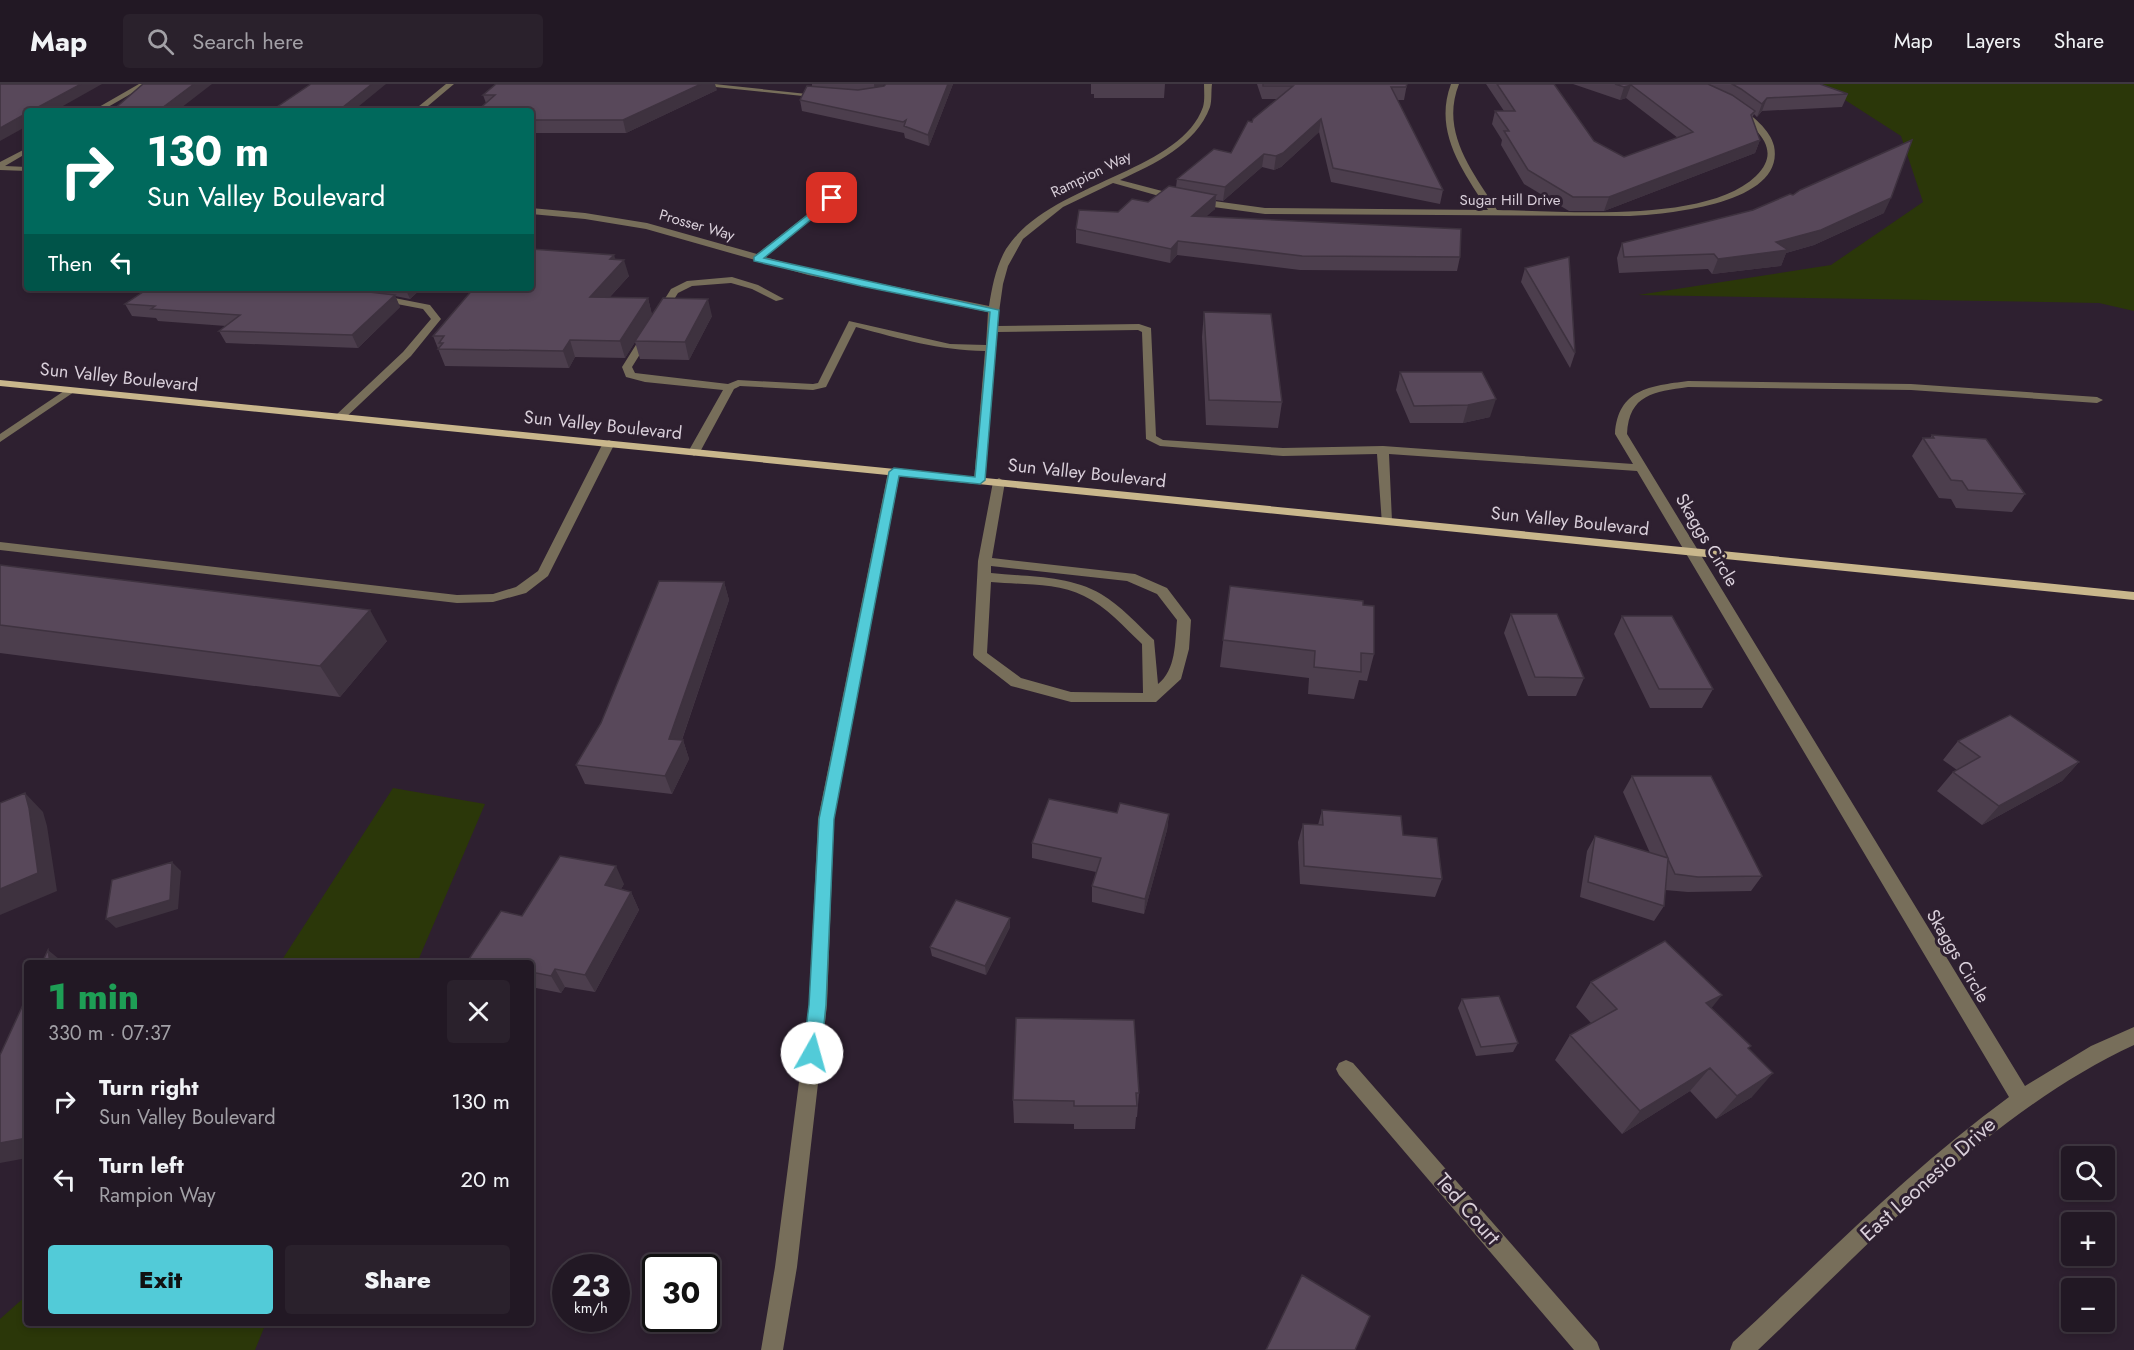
<!DOCTYPE html>
<meta charset="utf-8">
<style>
body{margin:0;font-family:Jost,sans-serif;background:#2a212c;color:#f1f3f6;height:100vh;display:flex;flex-direction:column;font-size:22px;white-space:nowrap}
*{box-sizing:border-box;margin:0}
p{font-size:20px;color:#a2a0a6}
.icon{flex:none;width:33px;height:33px;fill:none;stroke:currentColor;stroke-width:2;stroke-linecap:round;stroke-linejoin:round}
.map{position:relative;flex:1;overflow:hidden}
.side{position:absolute;left:24px;top:876px;width:510px;height:366px;display:flex;flex-direction:column;background:#221824;border-radius:6px;box-shadow:0 3px 9px #0003,0 0 0 2px #3f3741}
.side>*{flex:none}
.hud{position:absolute;left:24px;top:24px;width:510px;height:183px;border-radius:6px;box-shadow:0 3px 9px #0003,0 0 0 2px #3f3741;background:#00695c;color:#fff;overflow:hidden}
.tools{position:absolute;left:2061px;top:1062px;display:grid;gap:12px}
.tools a{display:grid;place-items:center;width:54px;height:54px;border-radius:6px;background:#221824;box-shadow:0 3px 9px #0003,0 0 0 2px #3f3741;font-size:30px}
.speed{position:absolute;left:552px;top:1170px;display:flex;gap:12px;font-size:30px;font-weight:700;text-align:center}
.speed>*{display:grid;place-content:center;width:78px;height:78px;border-radius:50%;background:#221824;box-shadow:0 3px 9px #0003,0 0 0 2px #3f3741;line-height:1}
.speed small{font-size:15px;font-weight:400}
.speed .limit{border:3px solid #111;border-radius:9px;background:#fff;color:#111}
.pin{position:absolute;display:grid;place-items:center;width:51px;height:51px;color:#fff;margin:-26px;border-radius:12px;box-shadow:0 3px 9px #0006}
.me{position:absolute;width:66px;margin:-33px;rotate:7deg;stroke-linejoin:round;filter:drop-shadow(0 0 4px #0008)}
.turn{display:flex;align-items:center;gap:21px;height:126px;padding:0 24px;font-size:27px}
.turn .icon{width:78px;height:78px;stroke-width:2.5}
.turn b{display:block;font-size:42px;line-height:51px}
.then{display:flex;align-items:center;height:57px;padding:0 24px;background:#0003;gap:12px;font-size:22px}
.round{display:grid;place-items:center;flex:none;width:63px;height:63px;border-radius:6px;background:#2a212c}
.head{display:flex;align-items:center;justify-content:space-between;height:102px;padding:0 24px}
h1{font-size:36px;font-weight:800;line-height:45px;color:#1e9e55}
.button{display:flex;gap:12px;margin-top:auto;padding:12px 24px}
.button a{flex:1;height:69px;border-radius:6px;background:#52cbd8;color:#111;font-size:24px;font-weight:800;line-height:69px;text-align:center}
.button a+a{background:#2a212c;color:#f1f3f6}
ul{padding:0;list-style:none}
li{display:flex;align-items:center;gap:18px;height:78px;padding:0 24px}
li div{flex:1}
li b{display:block;font-size:22px}
li em{font-style:normal}
header{display:flex;align-items:center;gap:36px;box-sizing:border-box;height:84px;padding:0 30px;background:#221824;border-bottom:2px solid #3f3741}
header strong{font-size:28px}
nav{display:flex;gap:33px;margin-inline-start:auto;font-size:21px}
.search{width:420px;height:54px;background:#2a212c;display:flex;align-items:center;gap:15px;box-sizing:border-box;padding:0 21px;border-radius:6px;color:#a2a0a6;font-size:22px}
.map>svg:first-child{display:block}
.green{fill:#2b3709}
.lines{fill:none;stroke-linecap:round;stroke-linejoin:round}
.minor{fill:#776e5a;fill-rule:evenodd}
.major{fill:#c9b78c;fill-rule:evenodd}
.wall{fill:#4c3e4d;fill-rule:evenodd}
.shaded-wall{fill:#3e323f}
.building{fill:#58485a;stroke:#3e323f;stroke-width:1.5}
.route{fill:#52cbd8;stroke:#35848c;stroke-width:1.5}
.labels{text-anchor:middle;stroke-width:6;stroke-linejoin:round;paint-order:stroke}
.far-street-label{font-size:15px;fill:#d9cfda;stroke:#2e2030}
.street-label{font-size:18px;fill:#d9cfda;stroke:#2e2030}
.near-street-label{font-size:21px;fill:#d9cfda;stroke:#2e2030}
</style>
<header>
<strong>Map</strong>
<div class="search"><svg class="icon" aria-label="search" viewBox="0 0 24 24"><circle cx="10" cy="10" r="6"/><path d="M15 15l6 6"/></svg>Search here</div>
<nav><a>Map</a><a>Layers</a><a>Share</a></nav>
</header>
<div class="map">
<svg width="2134" height="1266" viewBox="0 0 2134 1266">
<rect width="100%" height="100%" fill="#2e2030"/>
<path class="green" d="M 1814,0 L 2134,0 L 2134,227 L 2099,219 L 1638,211 L 1831,181 L 1923,118 L 1901,52 L 1828,5 Z
M 393,704 L 485,720 L 417,879 L 280,879 Z
M 27,1211 L 27,1239 L 266,1239 L 255,1266 L 0,1266 L 0,1235 Z"/>
<g class="lines">
<path class="minor" d="M 139,0 L 148,0 L 101,27 L 92,27 Z
M 446,0 L 454,0 L 422,27 L 413,27 Z
M 686,0 L 714,0 L 826,12 L 822,14 Z
M 1204,0 L 1212,0 C 1211,7 1212,17 1210,23 C 1196,61 1154,80 1120,96 L 1185,113 L 1265,124 L 1488,126 C 1463,87 1433,48 1451,0 L 1459,0 C 1440,48 1472,87 1497,126 C 1564,127 1706,140 1756,92 C 1784,65 1755,44 1734,27 L 1734,23 L 1737,23 C 1751,29 1771,47 1774,62 C 1786,120 1667,130 1630,132 L 1265,130 L 1184,119 L 1113,99 L 1063,123 L 1023,155 L 1008,182 L 1003,200 L 997,242 L 1139,240 L 1151,244 L 1156,352 L 1163,356 L 1283,364 L 1383,362 L 1633,380 L 1615,350 C 1618,305 1650,302 1688,297 L 1911,300 L 2097,313 L 2103,316 L 2097,319 L 1911,306 L 1688,303 C 1654,308 1629,310 1627,350 L 2025,1002 L 2091,962 L 2134,943 L 2134,961 C 1990,1028 1872,1158 1758,1266 L 1730,1266 L 1733,1258 C 1823,1175 1910,1085 2009,1013 L 1637,387 L 1389,370 L 1392,437 L 1390,440 L 1382,440 L 1377,370 L 1283,372 L 1160,362 L 1146,355 L 1142,248 L 1138,246 L 997,248 L 984,399 L 976,399 L 974,396 L 985,267 C 938,266 901,255 856,243 L 826,303 L 813,306 L 740,302 L 734,305 L 700,368 L 694,372 L 688,368 L 723,306 L 645,298 L 626,293 L 622,283 L 671,205 L 687,197 L 732,193 L 758,201 L 784,215 L 776,217 L 752,205 L 731,199 L 692,202 L 678,209 L 632,283 L 635,289 L 728,300 L 738,296 L 813,300 L 818,299 L 849,237 L 950,260 L 986,261 L 988,228 L 808,191 L 646,145 L 585,135 L 531,130 L 531,124 L 585,129 L 647,139 L 757,170 L 846,100 L 849,101 L 849,105 L 765,173 L 809,185 L 989,222 C 992,203 996,182 1006,165 C 1049,98 1180,89 1203,23 C 1205,16 1204,7 1204,0 Z
M 27,64 L 27,69 L 5,82 L 27,83 L 27,87 L 0,86 L 0,78 Z
M 379,211 L 430,221 L 441,235 L 411,272 L 344,335 L 336,335 L 336,331 L 403,268 L 431,235 L 423,225 L 376,216 L 374,214 Z
M 70,303 L 75,306 L 74,308 L 0,358 L 0,350 Z
M 609,356 L 615,359 L 548,492 L 526,509 L 493,518 L 457,519 L 0,466 L 0,458 L 457,511 L 493,510 L 516,503 L 538,487 L 603,359 Z
M 894,384 L 900,388 L 834,735 L 827,921 L 797,1183 L 783,1266 L 761,1266 L 775,1183 L 809,921 L 818,735 L 888,388 Z
M 999,394 L 1005,398 L 992,474 L 1135,490 L 1167,504 L 1189,533 L 1191,536 L 1189,565 L 1181,595 L 1156,618 L 1071,618 L 1011,602 L 975,574 L 973,571 L 978,477 L 993,398 ZM 991,482 L 1127,497 L 1157,510 L 1177,536 C 1175,559 1176,586 1158,600 L 1154,556 C 1137,540 1121,522 1101,510 C 1068,491 1027,493 991,489 ZM 991,498 C 1021,501 1056,498 1084,512 C 1107,523 1124,543 1142,560 L 1143,609 L 1071,608 L 1021,594 L 987,569 Z
M 1346,976 L 1353,979 L 1597,1258 L 1600,1266 L 1574,1266 L 1339,991 L 1336,985 L 1339,979 Z"/>
<path class="major" d="M 0,296 L 2134,508 L 2134,516 L 0,302 Z"/>
</g>
<path class="wall" d="M 812,0 L 885,0 L 882,2 L 953,0 L 929,62 L 905,54 L 904,49 L 802,27 L 800,16 L 812,3 Z
M 1091,0 L 1165,0 L 1164,14 L 1094,14 L 1094,10 L 1091,10 Z
M 1257,0 L 1407,0 L 1404,16 L 1397,16 L 1443,106 L 1440,120 L 1331,98 L 1319,48 L 1281,83 L 1274,86 L 1262,83 L 1223,117 L 1216,116 L 1215,125 L 1206,132 L 1460,173 L 1457,187 L 1300,186 L 1177,171 L 1170,179 L 1076,159 L 1076,145 L 1118,128 L 1148,118 L 1176,103 L 1177,95 L 1231,69 L 1252,38 L 1277,15 L 1262,15 Z
M 1486,0 L 1554,0 L 1594,57 L 1624,73 L 1678,54 L 1626,14 L 1620,16 L 1573,0 L 1820,0 L 1848,10 L 1842,23 L 1762,27 L 1757,33 L 1754,30 L 1752,34 L 1760,56 L 1755,69 L 1604,127 L 1569,127 L 1524,100 L 1501,61 L 1502,56 L 1492,40 L 1495,27 L 1504,27 Z
M 717,6 L 626,49 L 531,49 L 531,27 L 486,19 L 483,11 Z
M 1884,129 L 1814,161 L 1786,169 L 1781,182 L 1712,190 L 1708,185 L 1619,189 L 1617,174 L 1622,159 Z
M 616,175 L 629,192 L 610,213 L 648,214 L 652,231 L 712,232 L 689,276 L 640,275 L 635,258 L 625,274 L 575,273 L 569,284 L 445,282 L 433,252 Z
M 1525,184 L 1575,269 L 1570,284 L 1521,198 Z
M 149,204 L 422,204 L 410,215 L 395,212 L 400,223 L 358,264 L 226,259 L 219,247 L 226,242 L 158,237 L 156,234 L 132,232 L 125,220 ZM 353,206 L 374,208 L 385,210 Z
M 1204,228 L 1282,318 L 1278,344 L 1206,341 L 1202,253 Z
M 1400,288 L 1482,288 L 1490,333 L 1463,339 L 1410,339 L 1396,306 Z
M 1932,351 L 2025,410 L 2012,428 L 1956,424 L 1951,415 L 1939,414 L 1912,372 L 1923,354 L 1930,354 Z
M 0,481 L 387,557 L 340,613 L 0,569 Z
M 724,498 L 729,516 L 682,656 L 683,656 L 689,675 L 672,710 L 585,700 L 576,681 Z
M 1230,502 L 1363,521 L 1374,570 L 1367,597 L 1359,596 L 1354,615 L 1308,610 L 1309,594 L 1220,583 Z
M 1511,530 L 1584,594 L 1576,612 L 1528,612 L 1504,549 Z
M 1622,532 L 1713,605 L 1702,624 L 1650,624 L 1614,550 Z
M 1958,657 L 2079,678 L 2062,697 L 1982,741 L 1937,707 L 1953,688 L 1957,686 L 1943,676 Z
M 1632,692 L 1762,792 L 1751,807 L 1688,808 L 1665,806 L 1664,822 L 1654,837 L 1580,813 L 1587,767 L 1595,752 L 1650,769 L 1623,708 Z
M 1322,726 L 1403,751 L 1442,795 L 1435,813 L 1300,800 L 1298,758 L 1303,740 L 1318,741 Z
M 1117,729 L 1169,730 L 1167,746 L 1144,830 L 1092,818 L 1092,802 L 1096,788 L 1032,774 L 1032,759 Z
M 624,800 L 621,805 L 631,808 L 639,826 L 595,908 L 565,903 L 561,909 L 531,903 L 531,879 L 471,879 L 469,875 L 522,832 Z
M 1010,843 L 986,891 L 932,872 L 930,863 Z
M 1591,898 L 1711,924 L 1748,965 L 1752,1013 L 1716,1035 L 1690,1007 L 1622,1050 L 1555,976 L 1570,951 L 1591,939 L 1576,923 Z
M 1462,915 L 1518,959 L 1513,968 L 1476,972 L 1458,924 Z
M 1139,1009 L 1137,1033 L 1136,1033 L 1135,1045 L 1074,1045 L 1074,1040 L 1014,1039 L 1013,1016 Z"/>
<path class="shaded-wall" d="M 81,0 L 102,0 L 54,27 L 31,27 Z
M 194,0 L 212,0 L 177,27 L 158,27 Z
M 372,0 L 386,0 L 353,27 L 338,27 Z
M 701,0 L 715,0 L 717,6 L 626,49 L 623,36 Z
M 874,0 L 885,0 L 875,8 Z
M 948,0 L 953,0 L 929,62 L 928,51 Z
M 1631,1 L 1626,14 L 1620,16 L 1624,3 Z
M 1767,14 L 1762,27 L 1757,33 L 1762,20 Z
M 27,29 L 27,42 L 0,57 L 0,44 Z
M 1321,35 L 1319,48 L 1281,83 L 1274,86 L 1276,72 Z
M 1760,56 L 1755,69 L 1604,127 L 1609,113 Z
M 1264,70 L 1262,83 L 1223,117 L 1225,103 Z
M 1216,111 L 1215,125 L 1191,146 L 1192,132 Z
M 1891,114 L 1884,129 L 1814,161 L 1786,169 L 1781,182 L 1712,190 L 1718,175 L 1776,158 Z
M 1178,157 L 1177,171 L 1170,179 L 1171,165 Z
M 614,171 L 618,183 L 624,176 L 629,192 L 595,229 L 590,213 L 610,175 Z
M 405,204 L 422,204 L 410,215 Z
M 395,211 L 400,223 L 358,264 L 352,251 Z
M 648,214 L 652,231 L 625,274 L 620,257 Z
M 708,215 L 712,232 L 689,276 L 685,258 Z
M 570,256 L 575,273 L 569,284 L 563,267 Z
M 1496,315 L 1490,333 L 1463,339 L 1468,321 Z
M 724,498 L 729,516 L 679,664 L 683,656 L 689,675 L 672,710 L 665,692 L 669,655 Z
M 370,526 L 387,557 L 340,613 L 320,582 Z
M 2079,678 L 2062,697 L 1982,741 L 1999,722 Z
M 25,709 L 43,728 L 47,742 L 57,807 L 0,831 L 0,805 Z
M 1169,730 L 1167,746 L 1144,830 L 1145,815 Z
M 172,778 L 181,787 L 178,825 L 116,844 L 106,835 Z
M 616,782 L 624,800 L 613,819 L 605,801 Z
M 631,808 L 639,826 L 595,908 L 585,891 Z
M 1010,834 L 1010,843 L 986,891 L 985,882 Z
M 48,866 L 64,879 L 50,879 Z
M 555,885 L 565,903 L 561,909 L 551,892 Z
M 1722,911 L 1702,936 L 1706,919 Z
M 1710,984 L 1690,1007 L 1622,1050 L 1640,1027 Z
M 1773,989 L 1752,1013 L 1716,1035 L 1737,1012 Z
M 27,1054 L 27,1074 L 0,1079 L 0,1059 Z"/>
<path class="building" d="M 0,0 L 81,0 L 31,27 L 27,27 L 27,29 L 0,44 Z
M 143,0 L 194,0 L 158,27 L 112,27 Z
M 311,0 L 372,0 L 338,27 L 271,27 Z
M 496,0 L 701,0 L 623,36 L 531,36 L 531,27 L 477,27 L 495,11 L 483,11 Z
M 886,0 L 948,0 L 928,51 L 904,42 L 906,36 L 903,38 L 800,16 L 807,2 L 858,6 L 884,2 Z
M 1263,0 L 1407,0 L 1406,3 L 1391,3 L 1443,106 L 1333,84 L 1321,35 L 1283,69 L 1276,72 L 1264,70 L 1225,103 L 1177,95 L 1214,65 L 1231,69 L 1248,37 L 1252,38 L 1253,35 L 1293,2 L 1263,2 Z
M 1497,0 L 1554,0 L 1594,57 L 1624,73 L 1693,48 L 1631,1 L 1624,3 L 1615,0 L 1708,0 L 1732,11 L 1755,27 L 1751,31 L 1760,56 L 1609,113 L 1573,113 L 1528,86 L 1504,47 L 1509,47 L 1495,27 L 1515,27 Z
M 1732,0 L 1820,0 L 1848,10 L 1767,14 L 1762,20 L 1741,5 Z
M 1912,56 L 1891,114 L 1821,146 L 1776,158 L 1788,166 L 1718,175 L 1714,170 L 1624,173 L 1622,159 L 1753,126 L 1790,110 L 1793,111 L 1800,106 Z
M 1169,102 L 1216,111 L 1192,132 L 1461,145 L 1460,173 L 1302,172 L 1178,157 L 1171,165 L 1076,145 L 1079,126 L 1118,128 L 1132,115 L 1148,118 Z
M 531,165 L 614,171 L 610,175 L 624,176 L 590,213 L 648,214 L 620,257 L 570,256 L 563,267 L 438,265 L 443,259 L 439,259 L 444,252 L 433,252 L 474,204 L 531,204 Z
M 1569,173 L 1575,269 L 1525,184 Z
M 149,204 L 335,204 L 395,211 L 352,251 L 219,247 L 240,231 L 151,225 L 155,222 L 125,220 Z
M 663,214 L 708,215 L 685,258 L 635,257 Z
M 1204,228 L 1271,230 L 1282,318 L 1209,316 Z
M 1400,288 L 1482,288 L 1496,315 L 1468,321 L 1414,322 Z
M 1932,351 L 1986,355 L 2025,410 L 1968,406 L 1962,397 L 1951,396 L 1923,354 L 1934,354 Z
M 0,481 L 370,526 L 320,582 L 0,541 Z
M 659,497 L 724,498 L 669,655 L 683,656 L 665,692 L 576,681 L 601,639 Z
M 1230,502 L 1363,517 L 1363,521 L 1374,522 L 1374,570 L 1361,569 L 1361,588 L 1314,583 L 1315,567 L 1223,556 Z
M 1511,530 L 1557,530 L 1584,594 L 1535,593 Z
M 1622,532 L 1672,532 L 1713,605 L 1659,605 Z
M 2010,631 L 2079,678 L 1999,722 L 1953,688 L 1980,673 L 1958,657 Z
M 1632,692 L 1711,692 L 1762,792 L 1698,793 L 1675,790 L 1668,775 L 1664,822 L 1588,798 L 1595,752 L 1668,774 Z
M 25,709 L 29,724 L 38,789 L 0,805 L 0,719 Z
M 1049,715 L 1117,729 L 1120,719 L 1169,730 L 1145,815 L 1092,802 L 1101,774 L 1032,759 Z
M 1322,726 L 1401,732 L 1403,751 L 1437,754 L 1442,795 L 1304,782 L 1303,740 L 1323,741 Z
M 560,772 L 616,782 L 605,801 L 631,808 L 585,891 L 555,885 L 551,892 L 531,888 L 531,879 L 488,879 L 469,875 L 501,827 L 522,832 Z
M 172,778 L 170,816 L 106,835 L 112,796 Z
M 956,816 L 1010,834 L 985,882 L 930,863 Z
M 1665,857 L 1722,911 L 1706,919 L 1751,962 L 1748,964 L 1773,989 L 1737,1012 L 1710,984 L 1640,1027 L 1570,951 L 1617,925 L 1591,898 Z
M 48,866 L 50,879 L 42,879 Z
M 27,912 L 27,1054 L 0,1059 L 0,971 Z
M 1499,912 L 1518,959 L 1481,963 L 1462,915 Z
M 1016,934 L 1134,936 L 1139,1009 L 1136,1009 L 1137,1022 L 1074,1022 L 1074,1017 L 1013,1016 Z
M 1302,1191 L 1370,1232 L 1355,1266 L 1266,1266 Z"/>
<path class="route" d="M 832,112 L 836,114 L 835,116 L 764,174 L 999,226 L 985,396 L 980,400 L 899,392 L 834,735 L 826,921 L 821,969 L 818,975 L 812,977 L 806,975 L 803,969 L 809,921 L 819,735 L 889,388 L 894,384 L 975,393 L 990,228 L 861,202 L 754,177 L 754,173 Z"/>
<g class="labels">
<g class="far-street-label">
<text transform="translate(1091 90) rotate(-26)" y="5">Rampion Way</text>
<text x="1510" y="121">Sugar Hill Drive</text>
<text transform="translate(697 141) rotate(16)" y="5">Prosser Way</text>
</g>
<g class="street-label">
<text transform="translate(119 293) rotate(6)" y="6">Sun Valley Boulevard</text>
<text transform="translate(603 341) rotate(6)" y="6">Sun Valley Boulevard</text>
<text transform="translate(1087 389) rotate(6)" y="6">Sun Valley Boulevard</text>
<text transform="translate(1570 437) rotate(6)" y="6">Sun Valley Boulevard</text>
<text transform="translate(1707 456) rotate(59)" y="6">Skaggs Circle</text>
<text transform="translate(1958 872) rotate(59)" y="6">Skaggs Circle</text>
</g>
<g class="near-street-label">
<text transform="translate(1928 1095) rotate(-42)" y="7">East Leonesio Drive</text>
<text transform="translate(1468 1125) rotate(49)" y="7">Ted Court</text>
</g>
</g>
</svg>
<div class="tools">
<a><svg class="icon" aria-label="search" viewBox="0 0 24 24"><circle cx="10" cy="10" r="6"/><path d="M15 15l6 6"/></svg></a>
<a>+</a>
<a>−</a>
</div>
<div class="speed"><div>23<small>km/h</small></div><div class="limit">30</div></div>
<div class="pin" style="left:832px;top:114px;background:#d93025"><svg class="icon" aria-label="arrive" viewBox="0 0 24 24"><path d="M6 21V4h12l-3 4 3 4H6"/></svg></div>
<svg class="me" style="left:812px;top:969px" viewBox="-20 -20 40 40"><circle r="19" fill="#fff"/><path d="M0-13L10 11 0 6-10 11z" fill="#52cbd8"/></svg>
<div class="hud">
<div class="turn"><svg class="icon" aria-label="right" viewBox="0 0 24 24"><path d="M7 20v-9h11M14 6l5 5-5 5"/></svg><div><b>130 m</b>Sun Valley Boulevard</div></div>
<div class="then">Then<svg class="icon" aria-label="left" viewBox="0 0 24 24"><path d="M17 20v-9H6M10 6l-5 5 5 5"/></svg></div>
</div>
<section class="side">
<div class="head"><div><h1>1 min</h1><p>330 m · 07:37</p></div><a class="round"><svg class="icon" aria-label="close" viewBox="0 0 24 24"><path d="M6 6l12 12M18 6L6 18"/></svg></a></div>
<ul>
<li><svg class="icon" aria-label="right" viewBox="0 0 24 24"><path d="M7 20v-9h11M14 6l5 5-5 5"/></svg><div><b>Turn right</b><p>Sun Valley Boulevard</p></div><em>130 m</em></li>
<li><svg class="icon" aria-label="left" viewBox="0 0 24 24"><path d="M17 20v-9H6M10 6l-5 5 5 5"/></svg><div><b>Turn left</b><p>Rampion Way</p></div><em>20 m</em></li>
</ul>
<div class="button"><a>Exit</a><a>Share</a></div>
</section>
</div>
